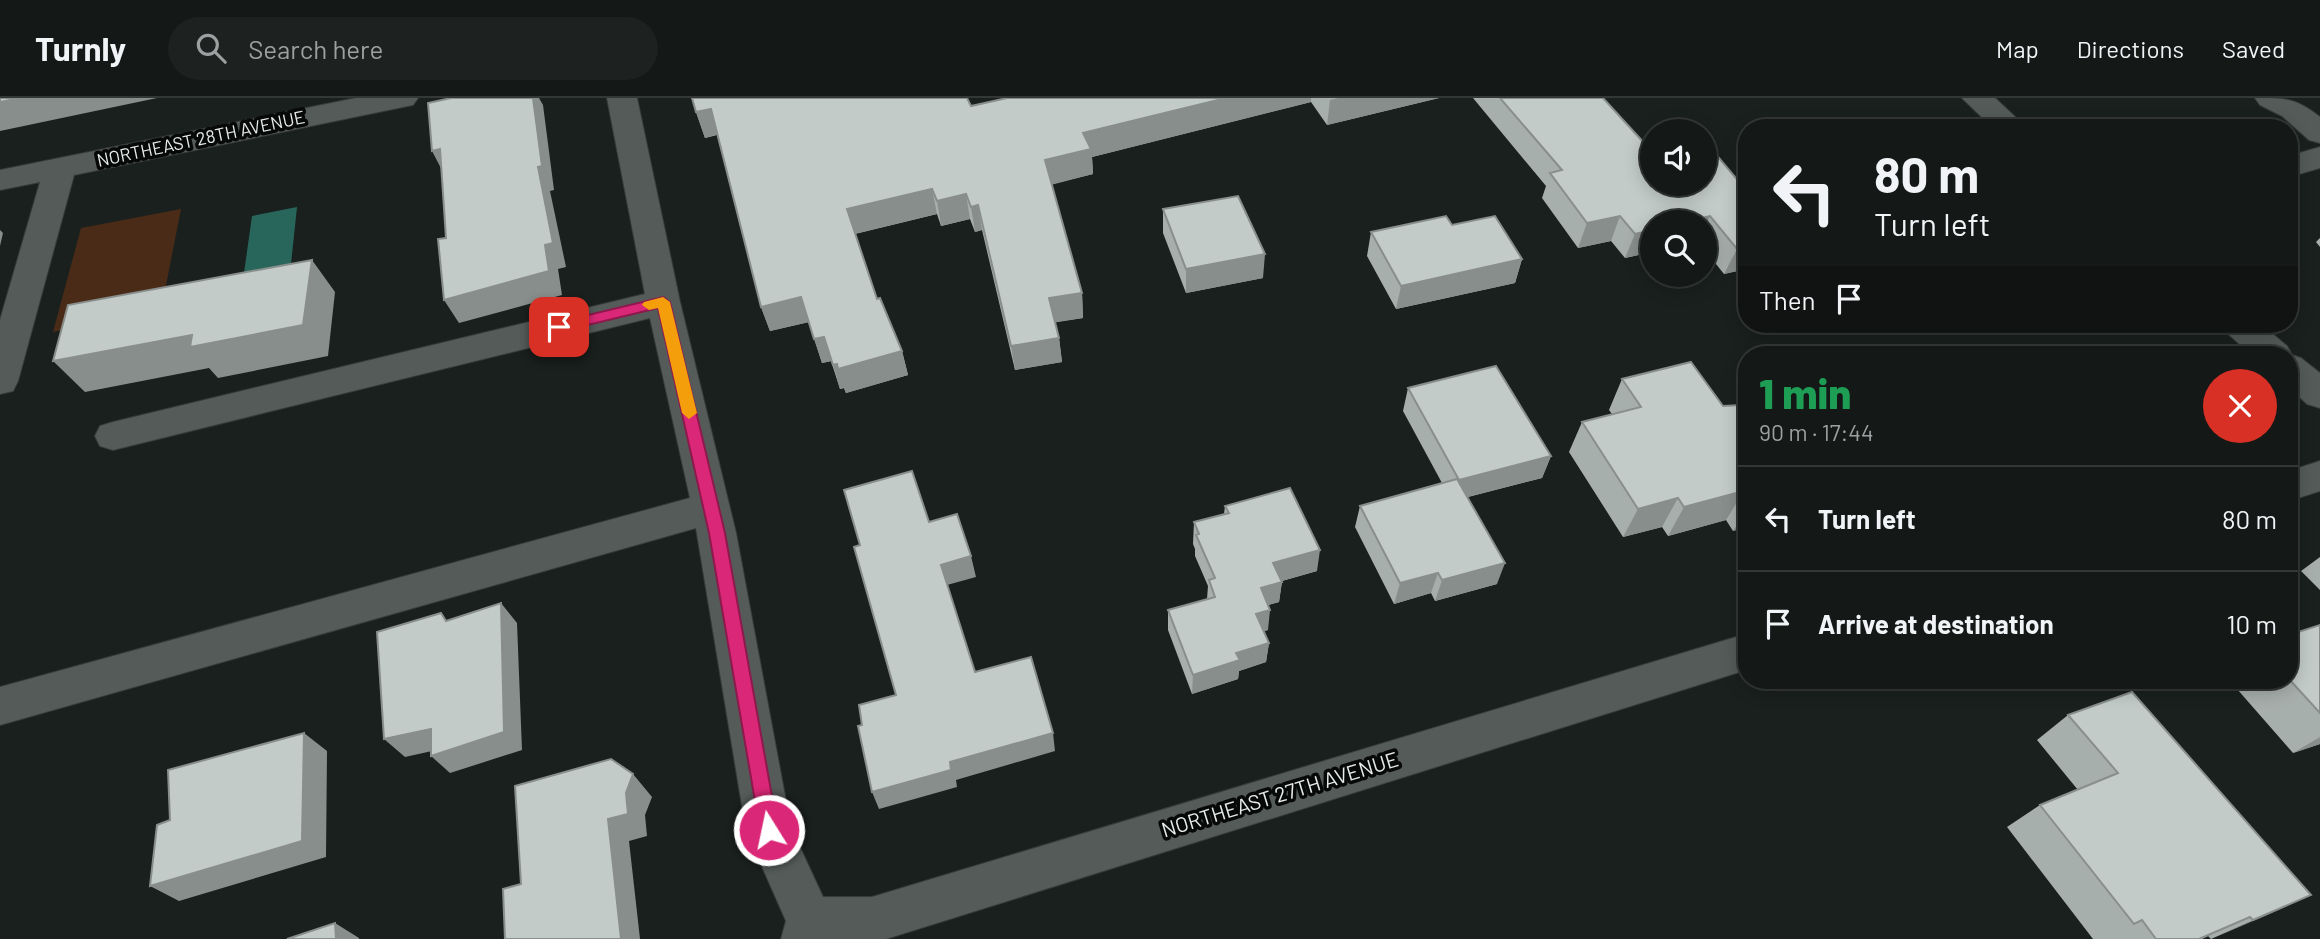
<!DOCTYPE html>
<meta charset="utf-8">
<style>
body{margin:0;font-family:Barlow,sans-serif;background:#1d211f;color:#f1f3f6;height:100vh;display:flex;flex-direction:column;font-size:26px;white-space:nowrap}
*{box-sizing:border-box;margin:0}
p{font-size:23px;color:#9da0a1}
.icon{flex:none;width:38px;height:38px;fill:none;stroke:currentColor;stroke-width:2;stroke-linecap:round;stroke-linejoin:round}
.map{position:relative;flex:1;overflow:hidden}
.drawer{position:absolute;left:1738px;top:248px;width:560px;height:343px;display:flex;flex-direction:column;background:#141816;border-radius:28px;box-shadow:0 4px 18px #0003,0 0 0 2px #333735}
.drawer>*{flex:none}
.guide{position:absolute;left:1738px;top:21px;width:560px;height:214px;border-radius:28px;box-shadow:0 4px 18px #0003,0 0 0 2px #333735;background:#141816;color:#f1f3f6;overflow:hidden}
.controls{position:absolute;left:1640px;top:21px;display:grid;gap:14px}
.controls a{display:grid;place-items:center;width:77px;height:77px;border-radius:50%;background:#141816;box-shadow:0 4px 18px #0003,0 0 0 2px #333735;font-size:35px}
.pin{position:absolute;display:grid;place-items:center;width:60px;height:60px;color:#fff;margin:-30px;border-radius:14px;box-shadow:0 4px 10px #0006}
.me{position:absolute;width:77px;margin:-38px;rotate:350deg;stroke-linejoin:round;filter:drop-shadow(0 0 5px #0008)}
.turn{display:flex;align-items:center;gap:24px;height:147px;padding:0 21px;font-size:32px}
.turn .icon{width:91px;height:91px;stroke-width:2.5}
.turn b{display:block;font-size:49px;line-height:60px}
.then{display:flex;align-items:center;height:66px;padding:0 21px;background:#0003;gap:14px;font-size:26px}
.round{display:grid;place-items:center;flex:none;width:74px;height:74px;border-radius:37px;background:#1d211f}
.head{display:flex;align-items:center;justify-content:space-between;height:119px;padding:0 21px}
h1{font-size:42px;font-weight:800;line-height:52px;color:#1e9e55}
ul{padding:0;list-style:none}
li{display:flex;align-items:center;gap:21px;height:105px;padding:0 21px;border-top:2px solid #333735}
li div{flex:1}
li b{display:block;font-size:26px}
li em{font-style:normal}
header{display:flex;align-items:center;gap:42px;box-sizing:border-box;height:98px;padding:0 35px;background:#141816;border-bottom:2px solid #333735}
header strong{font-size:33px}
nav{display:flex;gap:38px;margin-inline-start:auto;font-size:24px}
.search{width:490px;height:63px;background:#1d211f;display:flex;align-items:center;gap:18px;box-sizing:border-box;padding:0 24px;border-radius:38px;color:#9da0a1;font-size:26px}
.map>svg:first-child{display:block}
.green{fill:#4a2b17}
.water{fill:#28665b}
.lines{fill:none;stroke-linecap:round;stroke-linejoin:round}
.minor-casing{stroke:#373c3a;stroke-width:2}
.minor{fill:#545b59;fill-rule:evenodd}
.wall{fill:#a7afac}
.shaded-wall{fill:#888e8c}
.building{fill:#c2cbc8;stroke:#888e8c;stroke-width:2}
.route{fill:#db2777;stroke:#8e194d;stroke-width:2}
.slow{fill:#f59e0b}
.labels{text-anchor:middle;stroke-width:7;stroke-linejoin:round;paint-order:stroke}
.far-street-label{font-size:18px;fill:#e7eceb;stroke:#070908}
.street-label{font-size:21px;fill:#e7eceb;stroke:#070908}
</style>
<header>
<strong>Turnly</strong>
<div class="search"><svg class="icon" aria-label="search" viewBox="0 0 24 24"><circle cx="10" cy="10" r="6"/><path d="M15 15l6 6"/></svg>Search here</div>
<nav><a>Map</a><a>Directions</a><a>Saved</a></nav>
</header>
<div class="map">
<svg width="2320" height="841" viewBox="0 0 2320 841">
<rect width="100%" height="100%" fill="#1a201e"/>
<path class="green" d="M 181,111 L 161,213 L 53,234 L 81,130 Z"/>
<path class="water" d="M 297,109 L 291,166 L 244,175 L 252,118 Z"/>
<g class="lines">
<defs>
<path id="minor" d="M 356,0 L 418,0 L 413,7 L 403,9 L 74,77 L 18,283 L 13,293 L 0,296 L 0,222 L 40,84 L 0,92 L 0,72 Z
M 607,0 L 637,0 L 680,204 L 736,435 L 791,730 L 823,799 L 872,799 L 1746,536 L 1746,572 L 886,841 L 781,841 L 786,823 L 746,732 L 696,430 L 0,627 L 0,589 L 690,400 L 650,220 L 113,352 L 100,348 L 95,338 L 100,328 L 113,324 L 645,196 Z
M 1962,0 L 1995,0 L 2027,30 L 1993,30 Z
M 2255,0 C 2286,0 2296,0 2320,19 L 2320,45 L 2309,42 L 2282,18 L 2260,7 Z
M 2320,49 L 2320,70 L 2289,79 L 2289,58 Z
M 2222,226 L 2261,226 L 2287,248 L 2292,257 L 2301,260 L 2320,275 L 2320,310 L 2307,306 L 2289,289 L 2289,257 L 2252,257 L 2227,235 Z
M 2320,363 L 2320,393 L 2289,403 L 2289,373 Z"/>
</defs>
<use href="#minor" class="minor-casing"/>
<use href="#minor" class="minor"/>
</g>
<path class="wall" d="M 1007,0 L 1439,0 L 1327,27 L 1311,4 L 1092,59 L 1093,76 L 1052,86 L 1082,195 L 1083,220 L 1055,224 L 1059,240 L 1062,264 L 1015,272 L 982,132 L 975,134 L 970,121 L 941,128 L 937,116 L 855,136 L 877,201 L 902,253 L 908,277 L 846,295 L 844,290 L 840,291 L 831,263 L 822,265 L 809,224 L 770,233 L 761,209 L 717,37 L 705,40 L 696,14 L 971,8 Z
M 1473,0 L 1603,0 L 1646,47 L 1704,86 L 1746,171 L 1724,176 L 1704,151 L 1704,124 L 1652,124 L 1652,154 L 1625,160 L 1611,143 L 1578,150 L 1542,100 L 1546,88 Z
M 1163,111 L 1263,180 L 1186,195 L 1163,135 Z
M 1452,127 L 1522,161 L 1515,185 L 1396,211 L 1367,158 L 1371,134 Z
M 2320,140 L 2320,149 L 2316,144 Z
M 1622,281 L 1746,314 L 1746,429 L 1733,433 L 1726,422 L 1668,438 L 1662,429 L 1623,439 L 1569,354 L 1582,324 L 1612,316 L 1609,312 Z
M 1408,290 L 1551,358 L 1542,380 L 1468,399 L 1497,486 L 1435,503 L 1431,495 L 1394,506 L 1355,429 L 1360,408 L 1442,385 L 1403,313 Z
M 1225,408 L 1317,473 L 1282,483 L 1279,504 L 1268,507 L 1268,532 L 1264,533 L 1269,545 L 1266,564 L 1239,573 L 1238,581 L 1192,596 L 1168,532 L 1168,512 L 1207,501 L 1208,488 L 1195,458 L 1195,451 L 1193,446 L 1194,424 L 1224,416 Z
M 2320,459 L 2320,492 L 2301,473 Z
M 2320,527 L 2320,646 L 2293,655 L 2230,583 L 2289,583 L 2289,537 Z
M 2068,617 L 2311,797 L 2211,841 L 2208,838 L 2202,841 L 2093,841 L 2007,729 L 2040,707 L 2078,692 L 2037,642 Z"/>
<path class="shaded-wall" d="M 20,0 L 157,0 L 0,33 L 0,4 Z
M 533,0 L 539,0 L 543,7 L 554,92 L 550,93 L 566,169 L 558,171 L 562,197 L 459,225 L 444,202 L 545,147 L 538,69 Z
M 1226,0 L 1311,0 L 1311,4 L 1092,59 L 1093,76 L 1047,88 L 1045,62 L 1083,35 Z
M 1338,0 L 1439,0 L 1327,27 L 1330,2 Z
M 711,11 L 719,36 L 705,40 L 696,14 Z
M 440,51 L 445,78 L 432,53 Z
M 932,91 L 937,116 L 854,136 L 847,111 Z
M 966,96 L 970,121 L 941,128 L 937,103 Z
M 978,107 L 982,132 L 975,134 L 971,109 Z
M 1620,118 L 1611,143 L 1578,150 L 1587,125 Z
M 1710,118 L 1704,130 L 1704,124 L 1683,124 Z
M 0,132 L 3,135 L 0,148 Z
M 1652,132 L 1652,154 L 1625,160 L 1635,136 Z
M 1746,149 L 1746,171 L 1724,176 L 1737,151 Z
M 1265,156 L 1263,180 L 1186,195 L 1186,171 Z
M 1522,161 L 1515,185 L 1396,211 L 1401,188 Z
M 312,162 L 335,194 L 328,258 L 218,280 L 209,270 L 85,294 L 53,263 L 192,237 Z
M 1082,195 L 1083,220 L 1052,225 L 1049,200 Z
M 801,199 L 809,224 L 770,233 L 761,209 Z
M 824,239 L 832,263 L 822,265 L 814,241 Z
M 1059,240 L 1062,264 L 1015,272 L 1011,248 Z
M 902,253 L 908,277 L 846,295 L 844,290 L 840,291 L 833,267 Z
M 1551,358 L 1542,380 L 1452,403 L 1459,382 Z
M 1744,393 L 1726,422 L 1668,438 L 1684,409 Z
M 1678,400 L 1662,429 L 1623,439 L 1638,411 Z
M 1746,413 L 1746,429 L 1733,433 Z
M 1320,452 L 1317,473 L 1271,486 L 1273,465 Z
M 971,458 L 976,479 L 947,487 L 941,467 Z
M 1505,465 L 1497,486 L 1435,503 L 1442,482 Z
M 1438,475 L 1431,495 L 1394,506 L 1400,485 Z
M 1282,484 L 1279,504 L 1258,510 L 1261,490 Z
M 501,505 L 517,525 L 522,652 L 450,675 L 431,658 Z
M 1270,512 L 1268,532 L 1254,536 L 1256,516 Z
M 1269,545 L 1266,564 L 1239,573 L 1238,581 L 1192,596 L 1193,577 L 1236,555 Z
M 431,631 L 450,649 L 405,659 L 384,641 Z
M 304,635 L 327,653 L 326,759 L 179,803 L 150,788 Z
M 1053,635 L 1055,653 L 956,682 L 957,689 L 879,711 L 872,694 L 950,664 Z
M 2320,639 L 2320,646 L 2293,655 Z
M 633,676 L 652,699 L 645,717 L 647,738 L 629,743 L 640,841 L 621,841 L 608,721 L 626,695 Z
M 2311,797 L 2267,817 L 2211,841 L 2253,822 Z
M 335,825 L 359,840 L 359,841 L 336,841 Z"/>
<path class="building" d="M 0,0 L 20,0 L 0,4 Z
M 451,0 L 533,0 L 542,68 L 538,69 L 553,145 L 545,147 L 549,173 L 444,202 L 438,141 L 446,140 L 440,51 L 432,53 L 428,5 Z
M 692,0 L 967,0 L 971,8 L 1007,0 L 1226,0 L 1083,35 L 1091,51 L 1045,62 L 1082,195 L 1049,200 L 1059,240 L 1011,248 L 978,107 L 971,109 L 966,96 L 937,103 L 932,91 L 847,111 L 877,201 L 880,200 L 902,253 L 838,271 L 837,266 L 833,267 L 824,239 L 814,241 L 801,199 L 761,209 L 711,11 L 696,14 Z
M 1500,0 L 1603,0 L 1646,47 L 1652,45 L 1652,86 L 1704,86 L 1704,42 L 1746,92 L 1746,149 L 1737,151 L 1710,118 L 1683,124 L 1652,124 L 1652,132 L 1635,136 L 1620,118 L 1587,125 L 1550,75 L 1562,72 Z
M 1238,98 L 1265,156 L 1186,171 L 1163,111 Z
M 1446,118 L 1452,127 L 1495,118 L 1522,161 L 1401,188 L 1371,134 Z
M 312,162 L 303,227 L 190,249 L 192,237 L 53,263 L 68,207 Z
M 1691,264 L 1723,308 L 1741,307 L 1746,314 L 1746,396 L 1744,393 L 1684,409 L 1678,400 L 1638,411 L 1582,324 L 1641,309 L 1622,281 Z
M 1496,268 L 1551,358 L 1459,382 L 1408,290 Z
M 912,373 L 929,424 L 957,416 L 971,458 L 941,467 L 975,574 L 1031,559 L 1053,635 L 950,664 L 951,672 L 872,694 L 858,628 L 862,627 L 859,607 L 896,597 L 854,449 L 860,447 L 844,392 Z
M 1457,381 L 1505,465 L 1442,482 L 1438,475 L 1400,485 L 1360,408 Z
M 1290,390 L 1320,452 L 1273,465 L 1282,484 L 1261,490 L 1270,512 L 1256,516 L 1269,545 L 1236,555 L 1240,562 L 1193,577 L 1168,512 L 1215,499 L 1209,482 L 1215,480 L 1196,437 L 1199,436 L 1194,424 L 1229,415 L 1225,408 Z
M 501,505 L 504,634 L 431,658 L 431,631 L 384,641 L 377,534 L 441,515 L 446,523 Z
M 2320,527 L 2320,615 L 2289,581 L 2289,537 Z
M 2132,594 L 2311,797 L 2253,822 L 2250,819 L 2199,841 L 2156,841 L 2142,822 L 2134,826 L 2040,707 L 2118,675 L 2068,617 Z
M 304,635 L 302,743 L 150,788 L 157,727 L 170,722 L 168,672 Z
M 611,661 L 633,676 L 626,695 L 628,716 L 608,721 L 621,841 L 505,841 L 503,791 L 521,786 L 515,688 Z
M 335,825 L 336,841 L 287,841 Z"/>
<path class="route" d="M 663,199 L 670,204 L 725,435 L 778,732 L 776,738 L 769,741 L 762,738 L 760,732 L 709,435 L 658,210 L 559,234 L 551,229 L 559,224 Z"/>
<path class="slow" d="M 663,199 L 670,204 L 697,315 L 689,321 L 682,315 L 658,210 L 649,212 L 642,207 L 644,204 Z"/>
<g class="labels">
<g class="far-street-label">
<text transform="translate(201 41) rotate(-12)" y="6">NORTHEAST 28TH AVENUE</text>
</g>
<g class="street-label">
<text transform="translate(1280 697) rotate(-17)" y="7">NORTHEAST 27TH AVENUE</text>
</g>
</g>
</svg>
<div class="controls">
<a><svg class="icon" aria-label="sound" viewBox="0 0 24 24"><path d="M4 9h4l5-4v14l-5-4H4zM17 9q2 3 0 6"/></svg></a>
<a><svg class="icon" aria-label="search" viewBox="0 0 24 24"><circle cx="10" cy="10" r="6"/><path d="M15 15l6 6"/></svg></a>
</div>
<div class="pin" style="left:559px;top:229px;background:#d93025"><svg class="icon" aria-label="arrive" viewBox="0 0 24 24"><path d="M6 21V4h12l-3 4 3 4H6"/></svg></div>
<svg class="me" style="left:769px;top:732px" viewBox="-20 -20 40 40"><circle r="17" fill="#db2777" stroke="#fff" stroke-width="3"/><path d="M0-11L8 9 0 5-8 9z" fill="#fff"/></svg>
<div class="guide">
<div class="turn"><svg class="icon" aria-label="left" viewBox="0 0 24 24"><path d="M17 20v-9H6M10 6l-5 5 5 5"/></svg><div><b>80 m</b>Turn left</div></div>
<div class="then">Then<svg class="icon" aria-label="arrive" viewBox="0 0 24 24"><path d="M6 21V4h12l-3 4 3 4H6"/></svg></div>
</div>
<section class="drawer">
<div class="head"><div><h1>1 min</h1><p>90 m · 17:44</p></div><a class="round" style="background:#d93025;color:#fff"><svg class="icon" aria-label="close" viewBox="0 0 24 24"><path d="M6 6l12 12M18 6L6 18"/></svg></a></div>
<ul>
<li><svg class="icon" aria-label="left" viewBox="0 0 24 24"><path d="M17 20v-9H6M10 6l-5 5 5 5"/></svg><div><b>Turn left</b></div><em>80 m</em></li>
<li><svg class="icon" aria-label="arrive" viewBox="0 0 24 24"><path d="M6 21V4h12l-3 4 3 4H6"/></svg><div><b>Arrive at destination</b></div><em>10 m</em></li>
</ul>
</section>
</div>
